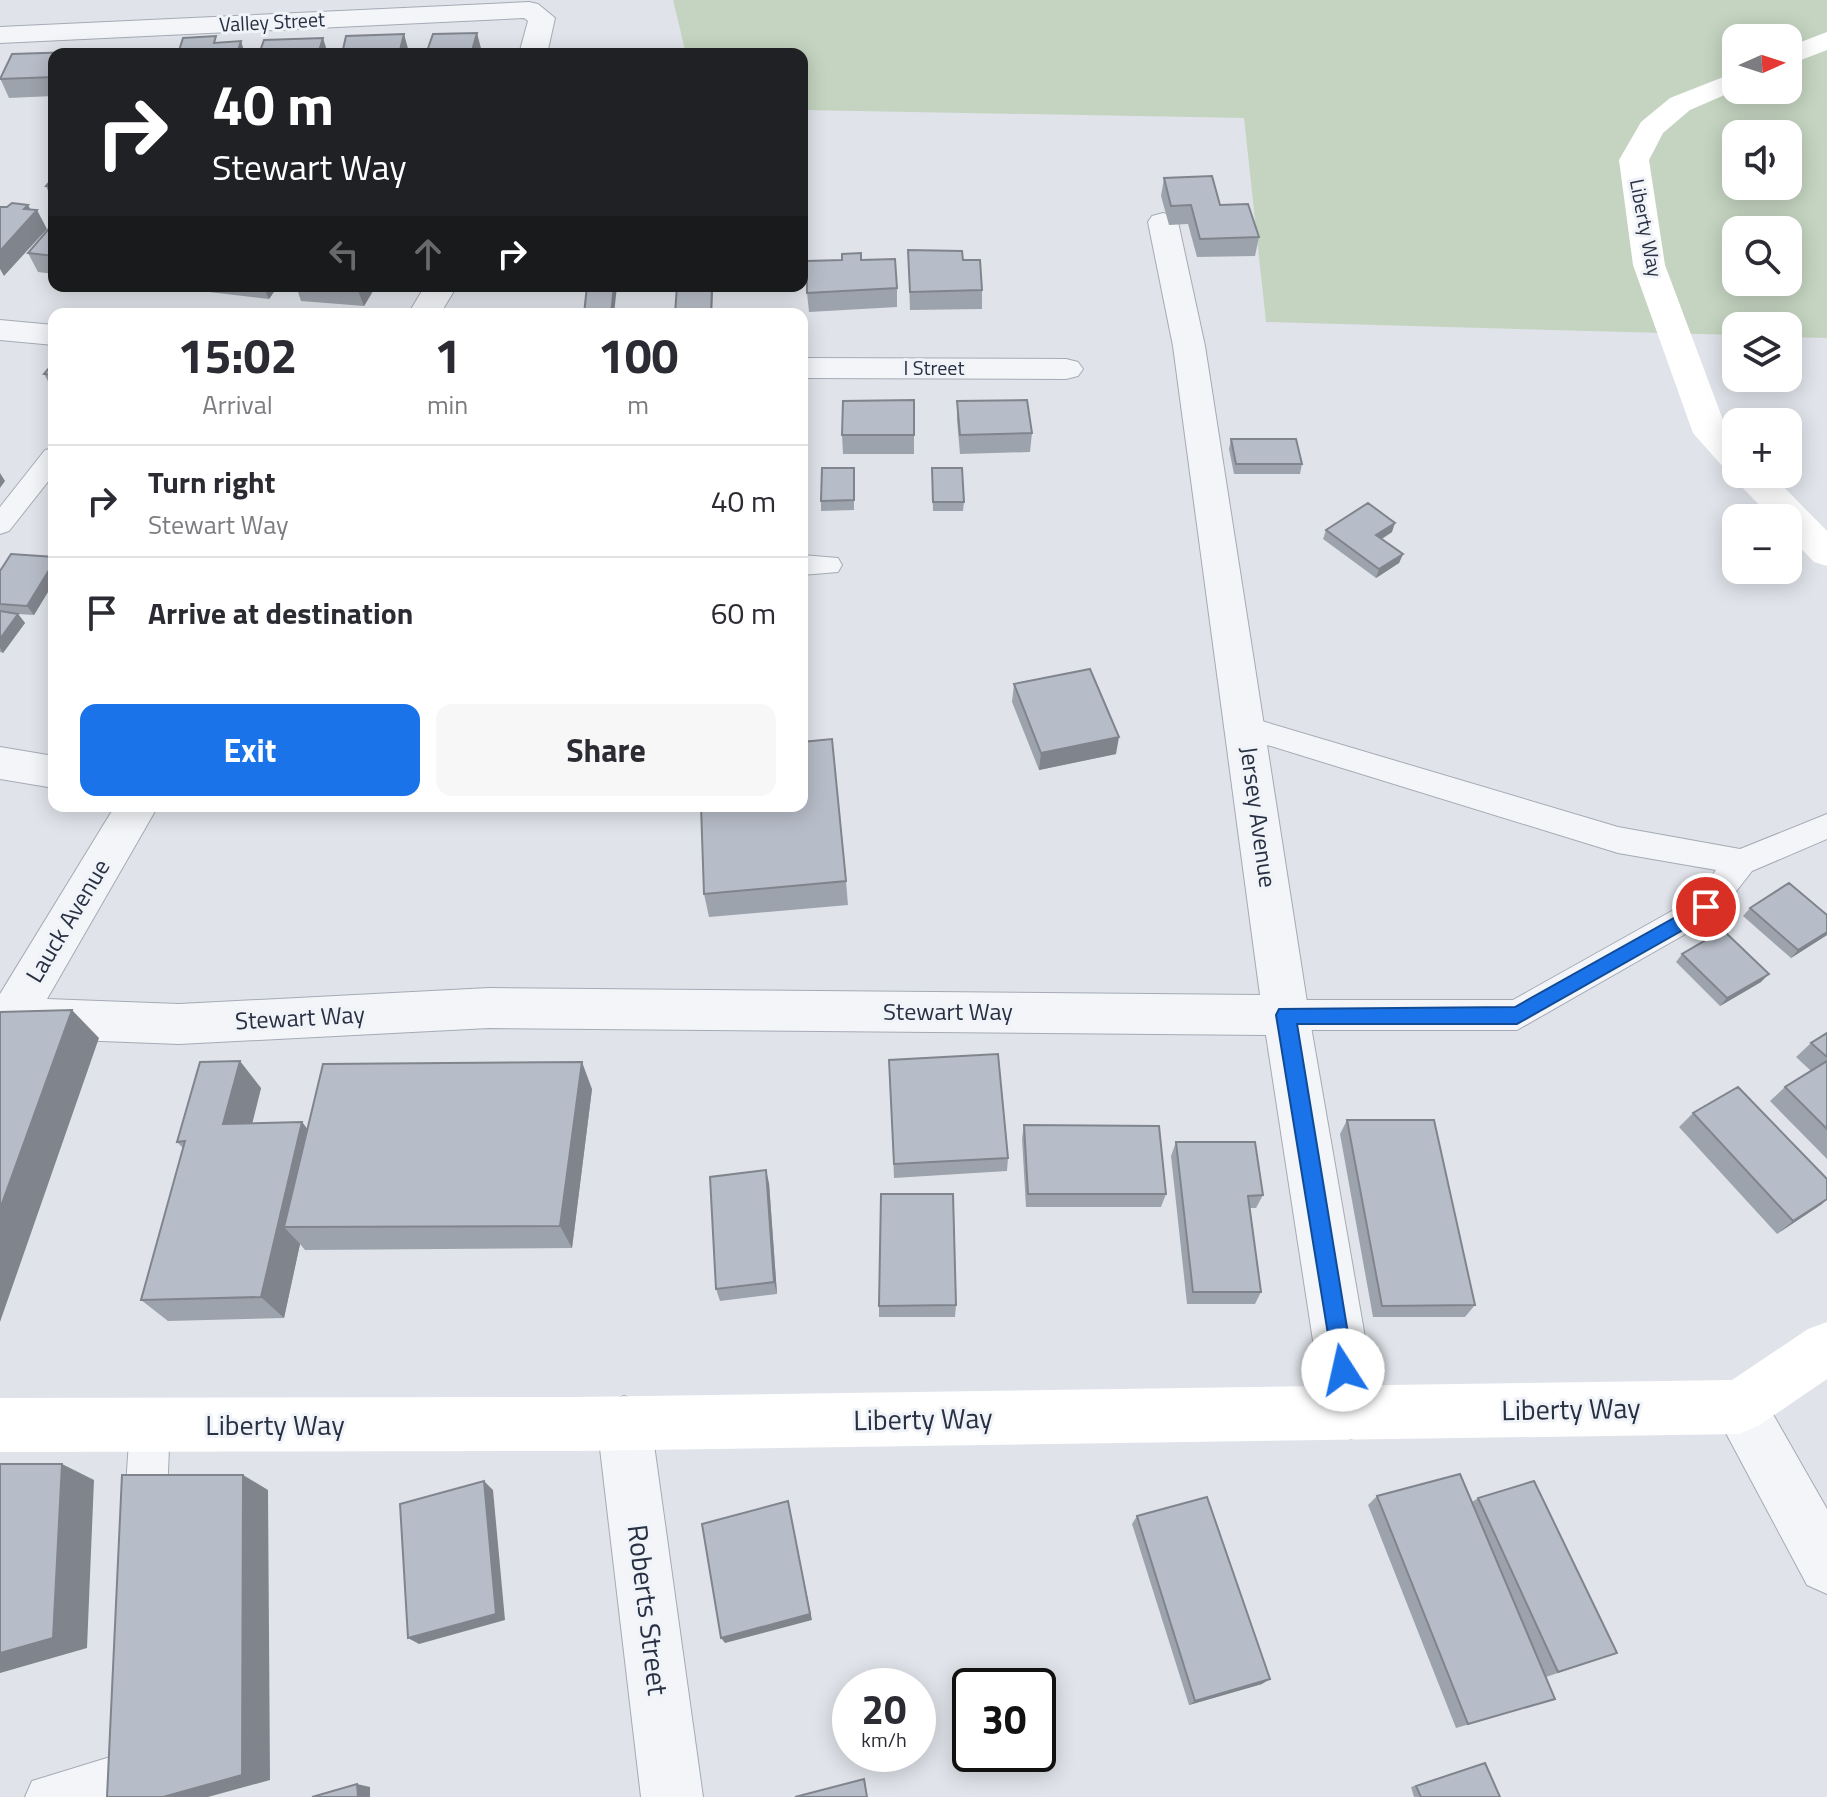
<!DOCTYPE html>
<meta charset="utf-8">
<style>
body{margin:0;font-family:"Titillium Web",sans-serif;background:#f7f7f7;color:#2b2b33;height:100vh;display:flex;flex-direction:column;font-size:30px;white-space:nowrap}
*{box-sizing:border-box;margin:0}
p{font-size:26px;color:#7c7c81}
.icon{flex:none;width:44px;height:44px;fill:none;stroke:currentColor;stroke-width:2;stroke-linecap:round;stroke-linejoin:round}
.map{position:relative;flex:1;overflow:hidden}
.details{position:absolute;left:48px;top:308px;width:760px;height:504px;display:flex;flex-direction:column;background:#fff;border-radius:16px;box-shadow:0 4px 20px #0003}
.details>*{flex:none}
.guide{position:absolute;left:48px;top:48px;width:760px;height:244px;border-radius:16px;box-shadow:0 4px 20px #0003;background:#202124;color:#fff;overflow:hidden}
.needle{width:52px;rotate:87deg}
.tools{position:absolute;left:1722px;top:24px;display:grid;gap:16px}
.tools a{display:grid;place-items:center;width:80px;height:80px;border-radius:16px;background:#fff;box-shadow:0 4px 20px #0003;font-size:40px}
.speed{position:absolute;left:832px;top:1668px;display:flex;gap:16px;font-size:40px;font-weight:700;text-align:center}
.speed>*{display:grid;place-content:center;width:104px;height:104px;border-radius:50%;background:#fff;box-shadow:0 4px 20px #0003;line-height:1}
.speed small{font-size:20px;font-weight:400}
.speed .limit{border:4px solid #111;border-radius:12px;background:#fff;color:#111}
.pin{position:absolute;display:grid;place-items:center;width:68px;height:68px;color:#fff;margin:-34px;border:4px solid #fff;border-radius:50%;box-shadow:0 2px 8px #0007}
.me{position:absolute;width:88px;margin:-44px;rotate:350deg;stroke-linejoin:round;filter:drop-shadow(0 0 6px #0008)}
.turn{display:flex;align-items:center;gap:28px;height:168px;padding:0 32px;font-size:36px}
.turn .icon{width:104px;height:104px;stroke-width:2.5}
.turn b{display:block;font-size:56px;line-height:68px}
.lanes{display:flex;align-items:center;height:76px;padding:0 32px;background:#0003;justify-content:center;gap:40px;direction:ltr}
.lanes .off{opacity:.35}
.eta{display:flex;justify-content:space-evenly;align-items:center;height:136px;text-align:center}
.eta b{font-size:48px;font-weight:700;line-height:56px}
.cta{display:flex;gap:16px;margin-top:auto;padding:16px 32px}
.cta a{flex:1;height:92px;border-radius:16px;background:#1a73e8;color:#fff;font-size:32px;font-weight:700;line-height:92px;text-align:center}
.cta a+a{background:#f7f7f7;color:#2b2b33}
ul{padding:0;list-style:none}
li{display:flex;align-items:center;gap:24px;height:112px;padding:0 32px;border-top:2px solid #e1e1e2}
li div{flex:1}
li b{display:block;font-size:30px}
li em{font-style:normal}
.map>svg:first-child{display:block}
.green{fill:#c5d4c1;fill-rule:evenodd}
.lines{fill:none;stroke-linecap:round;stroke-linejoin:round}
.lane-casing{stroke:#a5aab5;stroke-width:2}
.street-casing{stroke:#a5aab5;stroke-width:2}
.lane{fill:#f3f5f8;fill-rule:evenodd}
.street{fill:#f3f5f8;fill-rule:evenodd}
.secondary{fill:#fff;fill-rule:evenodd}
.wall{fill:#9da3ac}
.shaded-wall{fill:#80848c}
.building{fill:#b7bdc8;stroke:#80848c;stroke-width:2}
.route{fill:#1a73e8;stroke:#114b97;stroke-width:2}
.labels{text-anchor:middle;stroke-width:6;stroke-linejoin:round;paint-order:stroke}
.far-street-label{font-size:20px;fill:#283043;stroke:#f0f3f7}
.street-label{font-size:24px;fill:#283043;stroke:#f0f3f7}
.near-street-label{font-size:28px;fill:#283043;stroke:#f0f3f7}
</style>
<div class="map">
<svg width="1827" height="1797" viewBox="0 0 1827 1797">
<rect width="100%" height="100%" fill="#e0e4ea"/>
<path class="green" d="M 673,0 L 1827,0 L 1827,338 L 1788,337 L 1788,326 L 1736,326 L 1736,335 L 1266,322 L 1244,118 L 802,110 L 802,54 L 686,54 ZM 1736,38 L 1788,38 L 1788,90 L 1736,90 ZM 1736,134 L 1788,134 L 1788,186 L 1736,186 ZM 1736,230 L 1788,230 L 1788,282 L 1736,282 Z"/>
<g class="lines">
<defs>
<path id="lane" d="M 54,448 L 54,474 L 9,531 L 0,534 L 0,507 L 45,450 Z
M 802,555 L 838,558 L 842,565 L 838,572 L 802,575 Z
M 1245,716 L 1618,827 L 1740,849 L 1827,814 L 1827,839 L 1752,871 L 1717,916 L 1517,1030 L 1286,1030 L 1274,1025 L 1269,1015 L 1274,1005 L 1286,1000 L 1513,1000 L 1695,898 L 1716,870 L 1618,853 L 1235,735 L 1230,727 L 1235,719 Z
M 150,1405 L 164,1411 L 170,1425 L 166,1518 L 160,1533 L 145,1539 L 130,1533 L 124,1518 L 130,1425 L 136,1411 Z
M 133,1750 L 149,1756 L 155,1772 L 149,1788 L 124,1797 L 25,1797 L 32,1781 Z"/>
<path id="street" d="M 529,2 L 538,4 L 555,18 L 547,54 L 519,54 L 528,21 L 524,18 L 0,43 L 0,27 Z
M 1163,213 L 1174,216 L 1178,222 L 1205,346 L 1309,1015 L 1378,1412 L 1370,1431 L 1351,1439 L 1332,1431 L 1324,1412 L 1266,1035 L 489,1028 L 179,1044 L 24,1038 L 17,1051 L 0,1057 L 0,994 L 115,806 L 158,806 L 47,999 L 179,1004 L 489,988 L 1260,995 L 1173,346 L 1148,222 L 1152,216 Z
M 425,286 L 457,286 L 440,314 L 408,314 Z
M 0,320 L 54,325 L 54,345 L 0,340 Z
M 802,358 L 1066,359 L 1078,362 L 1083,369 L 1078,376 L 1066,379 L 802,378 Z
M 0,747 L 54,756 L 54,788 L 0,779 Z
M 1739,1380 L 1758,1388 L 1827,1509 L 1827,1594 L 1807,1585 L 1712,1407 L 1720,1388 Z
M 624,1396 L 643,1404 L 651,1423 L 703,1797 L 641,1797 L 597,1423 L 605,1404 Z"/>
</defs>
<use href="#lane" class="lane-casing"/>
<use href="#street" class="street-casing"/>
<use href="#lane" class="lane"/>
<use href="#street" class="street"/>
<path class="secondary" d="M 1827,32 L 1827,50 L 1788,65 L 1788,47 Z
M 1736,72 L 1736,90 L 1690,110 L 1663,133 L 1649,160 L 1665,265 L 1726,428 L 1736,439 L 1736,474 L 1771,474 L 1827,531 L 1827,566 L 1814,562 L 1788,535 L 1788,518 L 1772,518 L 1737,482 L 1734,471 L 1724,468 L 1693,433 L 1633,265 L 1619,160 L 1641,122 L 1670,98 Z
M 1827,1322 L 1827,1379 L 1758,1426 L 1739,1434 L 578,1451 L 0,1452 L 0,1398 L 578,1397 L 1732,1380 L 1808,1329 Z"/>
</g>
<path class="wall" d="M 54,54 L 54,96 L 9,98 L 0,78 Z
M 54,177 L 54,196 L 50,196 L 46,186 Z
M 1164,178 L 1259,237 L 1255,256 L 1197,257 L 1188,224 L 1169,225 L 1161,196 Z
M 54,226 L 54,274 L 38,272 L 28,253 Z
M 908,250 L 963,260 L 982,290 L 982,309 L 910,310 Z
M 861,260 L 897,288 L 897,307 L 809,312 L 807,293 Z
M 167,286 L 188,286 L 186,289 Z
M 206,286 L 278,286 L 269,299 L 209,292 Z
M 296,286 L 376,286 L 364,306 L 301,301 Z
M 54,362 L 54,384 L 49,383 L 44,374 Z
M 914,400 L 914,454 L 843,454 L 842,435 Z
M 957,401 L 1032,433 L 1030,452 L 960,454 L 957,420 Z
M 1231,439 L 1302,464 L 1300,474 L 1234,474 L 1229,449 Z
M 854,468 L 854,510 L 821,511 L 821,501 Z
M 932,468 L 964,502 L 963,511 L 933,511 Z
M 1326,530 L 1392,532 L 1382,539 L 1403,554 L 1399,563 L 1376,578 L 1323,539 Z
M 54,557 L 54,582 L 34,615 L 18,614 L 25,623 L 3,653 L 0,652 L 0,571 Z
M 1014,684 L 1116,754 L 1039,770 L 1012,702 Z
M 846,881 L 848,905 L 709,917 L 704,894 Z
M 1750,908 L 1827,915 L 1827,935 L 1791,958 L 1743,916 Z
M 1682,954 L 1761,982 L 1720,1006 L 1676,962 Z
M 1827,1033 L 1827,1159 L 1770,1101 L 1785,1087 L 1811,1071 L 1796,1057 L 1811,1043 Z
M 889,1060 L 1008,1158 L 1007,1171 L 894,1178 Z
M 261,1088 L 252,1123 L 302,1122 L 307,1129 L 592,1089 L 572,1248 L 305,1250 L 300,1244 L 284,1318 L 168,1321 L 141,1300 L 183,1148 L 177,1142 Z
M 1693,1113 L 1822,1204 L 1777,1234 L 1679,1127 Z
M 1347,1120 L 1475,1305 L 1465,1317 L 1373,1317 L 1340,1134 Z
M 1024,1125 L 1166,1194 L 1161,1207 L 1026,1207 L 1022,1139 Z
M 1176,1142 L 1263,1195 L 1256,1208 L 1249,1208 L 1261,1292 L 1255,1304 L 1187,1304 L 1171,1156 Z
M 769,1183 L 777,1294 L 720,1301 L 716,1289 Z
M 956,1305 L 955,1317 L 879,1317 L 879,1306 Z
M 1377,1496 L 1472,1502 L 1478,1498 L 1617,1653 L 1546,1677 L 1555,1699 L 1456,1728 L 1368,1505 Z
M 1137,1516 L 1262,1684 L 1189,1705 L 1132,1524 Z
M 1485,1763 L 1500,1797 L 1414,1797 L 1411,1787 Z"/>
<path class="shaded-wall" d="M 477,33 L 482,52 L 481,54 L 471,54 Z
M 404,34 L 409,52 L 409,54 L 399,54 Z
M 323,38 L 328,54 L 318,54 Z
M 241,41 L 245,54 L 237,54 Z
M 28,205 L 33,214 L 37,210 L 47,229 L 4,276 L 0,269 L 0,251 L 24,209 Z
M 263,286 L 278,286 L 269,299 Z
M 358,286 L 376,286 L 364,306 L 357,288 Z
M 614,286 L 617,286 L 614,314 L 611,314 Z
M 712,286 L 713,286 L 712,314 L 711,314 Z
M 803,402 L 804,421 L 802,460 L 802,417 Z
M 0,473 L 5,481 L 0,488 Z
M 1395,523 L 1392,532 L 1373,544 L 1376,535 Z
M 1403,554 L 1399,563 L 1376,578 L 1379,569 Z
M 54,562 L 54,582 L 34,615 L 27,606 Z
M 18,614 L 25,623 L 3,653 L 0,648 L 0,639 Z
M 1119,737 L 1116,754 L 1039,770 L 1041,753 Z
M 1827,932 L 1827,935 L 1791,958 L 1798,950 Z
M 1769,974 L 1761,982 L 1720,1006 L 1727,998 Z
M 72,1010 L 99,1038 L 0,1322 L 0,1209 Z
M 240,1061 L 261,1088 L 246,1149 L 223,1124 Z
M 582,1062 L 592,1089 L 572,1248 L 560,1226 Z
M 302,1122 L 322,1148 L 284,1227 L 300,1244 L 284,1318 L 261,1297 Z
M 766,1170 L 769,1183 L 777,1294 L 774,1282 Z
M 1827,1199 L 1822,1204 L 1777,1234 L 1793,1221 Z
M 62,1464 L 94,1480 L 87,1648 L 0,1673 L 0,1653 Z
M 243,1475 L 268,1490 L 270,1780 L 208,1797 L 163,1797 Z
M 484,1481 L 493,1490 L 505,1620 L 419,1644 L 408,1638 Z
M 788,1501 L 812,1620 L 725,1643 L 721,1638 Z
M 1270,1679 L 1262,1684 L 1189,1705 L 1195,1701 Z
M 357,1784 L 370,1787 L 370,1797 L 358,1797 Z"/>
<path class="building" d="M 477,33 L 471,54 L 426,54 L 433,34 Z
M 404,34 L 399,54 L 342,54 L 346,36 Z
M 216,36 L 214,43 L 241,41 L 237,54 L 178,54 L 183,38 Z
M 323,38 L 318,54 L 259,54 L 264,40 Z
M 74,52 L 73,54 L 54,54 L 54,77 L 0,79 L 12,54 Z
M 1212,176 L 1220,205 L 1248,204 L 1259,237 L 1200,239 L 1191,205 L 1171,206 L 1164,178 Z
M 54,177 L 54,187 L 46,186 Z
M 12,203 L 28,205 L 24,209 L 37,210 L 0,251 L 0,207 L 7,207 Z
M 52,225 L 54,226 L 54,256 L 28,253 Z
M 908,250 L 962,251 L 963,260 L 980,260 L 982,290 L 910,292 Z
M 861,253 L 861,260 L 895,259 L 897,288 L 807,293 L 807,261 L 842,260 L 842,254 Z
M 587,286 L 614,286 L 611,314 L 584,314 Z
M 677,286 L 712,286 L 711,314 L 675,314 Z
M 54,362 L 54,375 L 44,374 Z
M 914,400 L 914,435 L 842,435 L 843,401 Z
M 1027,400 L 1032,433 L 960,435 L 957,401 Z
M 1231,439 L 1296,439 L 1302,464 L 1236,464 Z
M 822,468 L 854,468 L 854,500 L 821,501 Z
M 932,468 L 962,468 L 964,502 L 933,502 Z
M 1368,503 L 1395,523 L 1376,535 L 1403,554 L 1379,569 L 1326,530 Z
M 11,554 L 54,557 L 54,562 L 27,606 L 0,604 L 0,571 Z
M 0,611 L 18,614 L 0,639 Z
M 1090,669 L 1119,737 L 1041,753 L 1014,684 Z
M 832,739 L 846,881 L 704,894 L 701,806 L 802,806 L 802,742 Z
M 1789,883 L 1827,915 L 1827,932 L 1798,950 L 1750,908 Z
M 1723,930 L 1769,974 L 1727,998 L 1682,954 Z
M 72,1010 L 0,1209 L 0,1012 Z
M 1827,1033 L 1827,1057 L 1811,1043 Z
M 998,1054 L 1008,1158 L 894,1164 L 889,1060 Z
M 240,1061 L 223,1124 L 302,1122 L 261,1297 L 141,1300 L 185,1141 L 177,1142 L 200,1062 Z
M 1827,1061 L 1827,1129 L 1785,1087 Z
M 582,1062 L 560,1226 L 284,1227 L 323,1064 Z
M 1738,1087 L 1827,1179 L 1827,1199 L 1793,1221 L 1693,1113 Z
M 1347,1120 L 1434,1120 L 1475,1305 L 1382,1306 Z
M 1024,1125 L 1159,1126 L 1166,1194 L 1028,1194 Z
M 1176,1142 L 1255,1142 L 1263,1195 L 1248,1196 L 1261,1292 L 1193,1292 Z
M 766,1170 L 774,1282 L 716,1289 L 710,1177 Z
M 881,1194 L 953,1194 L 956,1305 L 879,1306 Z
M 0,1464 L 62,1464 L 53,1638 L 0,1653 Z
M 1460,1474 L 1555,1699 L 1468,1724 L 1377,1496 Z
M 122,1475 L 243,1475 L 242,1775 L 163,1797 L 107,1797 Z
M 484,1481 L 496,1614 L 408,1638 L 400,1504 Z
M 1534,1481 L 1617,1653 L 1558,1672 L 1478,1498 Z
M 1207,1497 L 1270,1679 L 1195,1701 L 1137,1516 Z
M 788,1501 L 810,1614 L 721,1638 L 702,1524 Z
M 1485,1763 L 1500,1797 L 1421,1797 L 1416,1786 Z
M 864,1779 L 867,1797 L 795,1797 Z
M 357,1784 L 358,1797 L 312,1797 Z"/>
<path class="route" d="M 1706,900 L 1713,902 L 1713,913 L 1517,1024 L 1297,1024 L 1354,1370 L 1351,1377 L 1343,1381 L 1335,1377 L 1276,1015 L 1279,1009 L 1515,1007 Z"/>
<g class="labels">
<g class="far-street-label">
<text transform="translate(272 22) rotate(-3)" y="7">Valley Street</text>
<text transform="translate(1646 228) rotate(79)" y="7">Liberty Way</text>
<text x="934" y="375">I Street</text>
</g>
<g class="street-label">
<text transform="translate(1258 817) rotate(82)" y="8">Jersey Avenue</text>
<text transform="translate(68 921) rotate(-59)" y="8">Lauck Avenue</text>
<text x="948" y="1020">Stewart Way</text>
<text transform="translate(300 1018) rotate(-3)" y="8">Stewart Way</text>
</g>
<g class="near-street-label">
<text transform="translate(1571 1409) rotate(-1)" y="10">Liberty Way</text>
<text transform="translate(923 1419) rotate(-1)" y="10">Liberty Way</text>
<text x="275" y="1435">Liberty Way</text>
<text transform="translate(648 1610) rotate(83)" y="10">Roberts Street</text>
</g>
</g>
</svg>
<div class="tools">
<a><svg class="needle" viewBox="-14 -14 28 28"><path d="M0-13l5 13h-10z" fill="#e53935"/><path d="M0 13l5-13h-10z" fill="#7c7c81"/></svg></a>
<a><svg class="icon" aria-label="sound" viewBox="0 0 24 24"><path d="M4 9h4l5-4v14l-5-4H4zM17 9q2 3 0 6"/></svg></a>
<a><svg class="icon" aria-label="search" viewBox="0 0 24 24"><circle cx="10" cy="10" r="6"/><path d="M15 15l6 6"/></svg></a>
<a><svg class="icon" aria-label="layers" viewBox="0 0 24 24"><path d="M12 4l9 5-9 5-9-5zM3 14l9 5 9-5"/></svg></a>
<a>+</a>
<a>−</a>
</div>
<div class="speed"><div>20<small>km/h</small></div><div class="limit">30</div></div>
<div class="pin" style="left:1706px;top:907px;background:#d93025"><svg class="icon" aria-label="arrive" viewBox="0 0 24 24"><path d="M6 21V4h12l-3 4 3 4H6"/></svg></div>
<svg class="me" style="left:1343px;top:1370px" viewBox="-20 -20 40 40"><circle r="19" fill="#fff"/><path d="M0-13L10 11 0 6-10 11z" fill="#1a73e8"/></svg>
<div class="guide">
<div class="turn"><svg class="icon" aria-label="right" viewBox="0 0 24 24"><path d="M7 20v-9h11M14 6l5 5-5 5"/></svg><div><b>40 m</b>Stewart Way</div></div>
<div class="lanes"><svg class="icon off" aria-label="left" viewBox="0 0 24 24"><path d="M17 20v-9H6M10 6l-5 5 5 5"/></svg><svg class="icon off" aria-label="ahead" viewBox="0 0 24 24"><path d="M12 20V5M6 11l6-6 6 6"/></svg><svg class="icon" aria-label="right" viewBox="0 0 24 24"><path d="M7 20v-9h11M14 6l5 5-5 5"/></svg></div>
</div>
<section class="details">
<div class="eta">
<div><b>15:02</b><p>Arrival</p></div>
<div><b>1</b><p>min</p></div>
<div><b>100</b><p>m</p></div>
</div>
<ul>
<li><svg class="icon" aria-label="right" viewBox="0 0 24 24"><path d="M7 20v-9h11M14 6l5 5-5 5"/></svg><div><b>Turn right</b><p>Stewart Way</p></div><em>40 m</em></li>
<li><svg class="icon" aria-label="arrive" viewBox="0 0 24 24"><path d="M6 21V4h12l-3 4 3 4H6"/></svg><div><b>Arrive at destination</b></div><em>60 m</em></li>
</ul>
<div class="cta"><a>Exit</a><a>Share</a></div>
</section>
</div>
